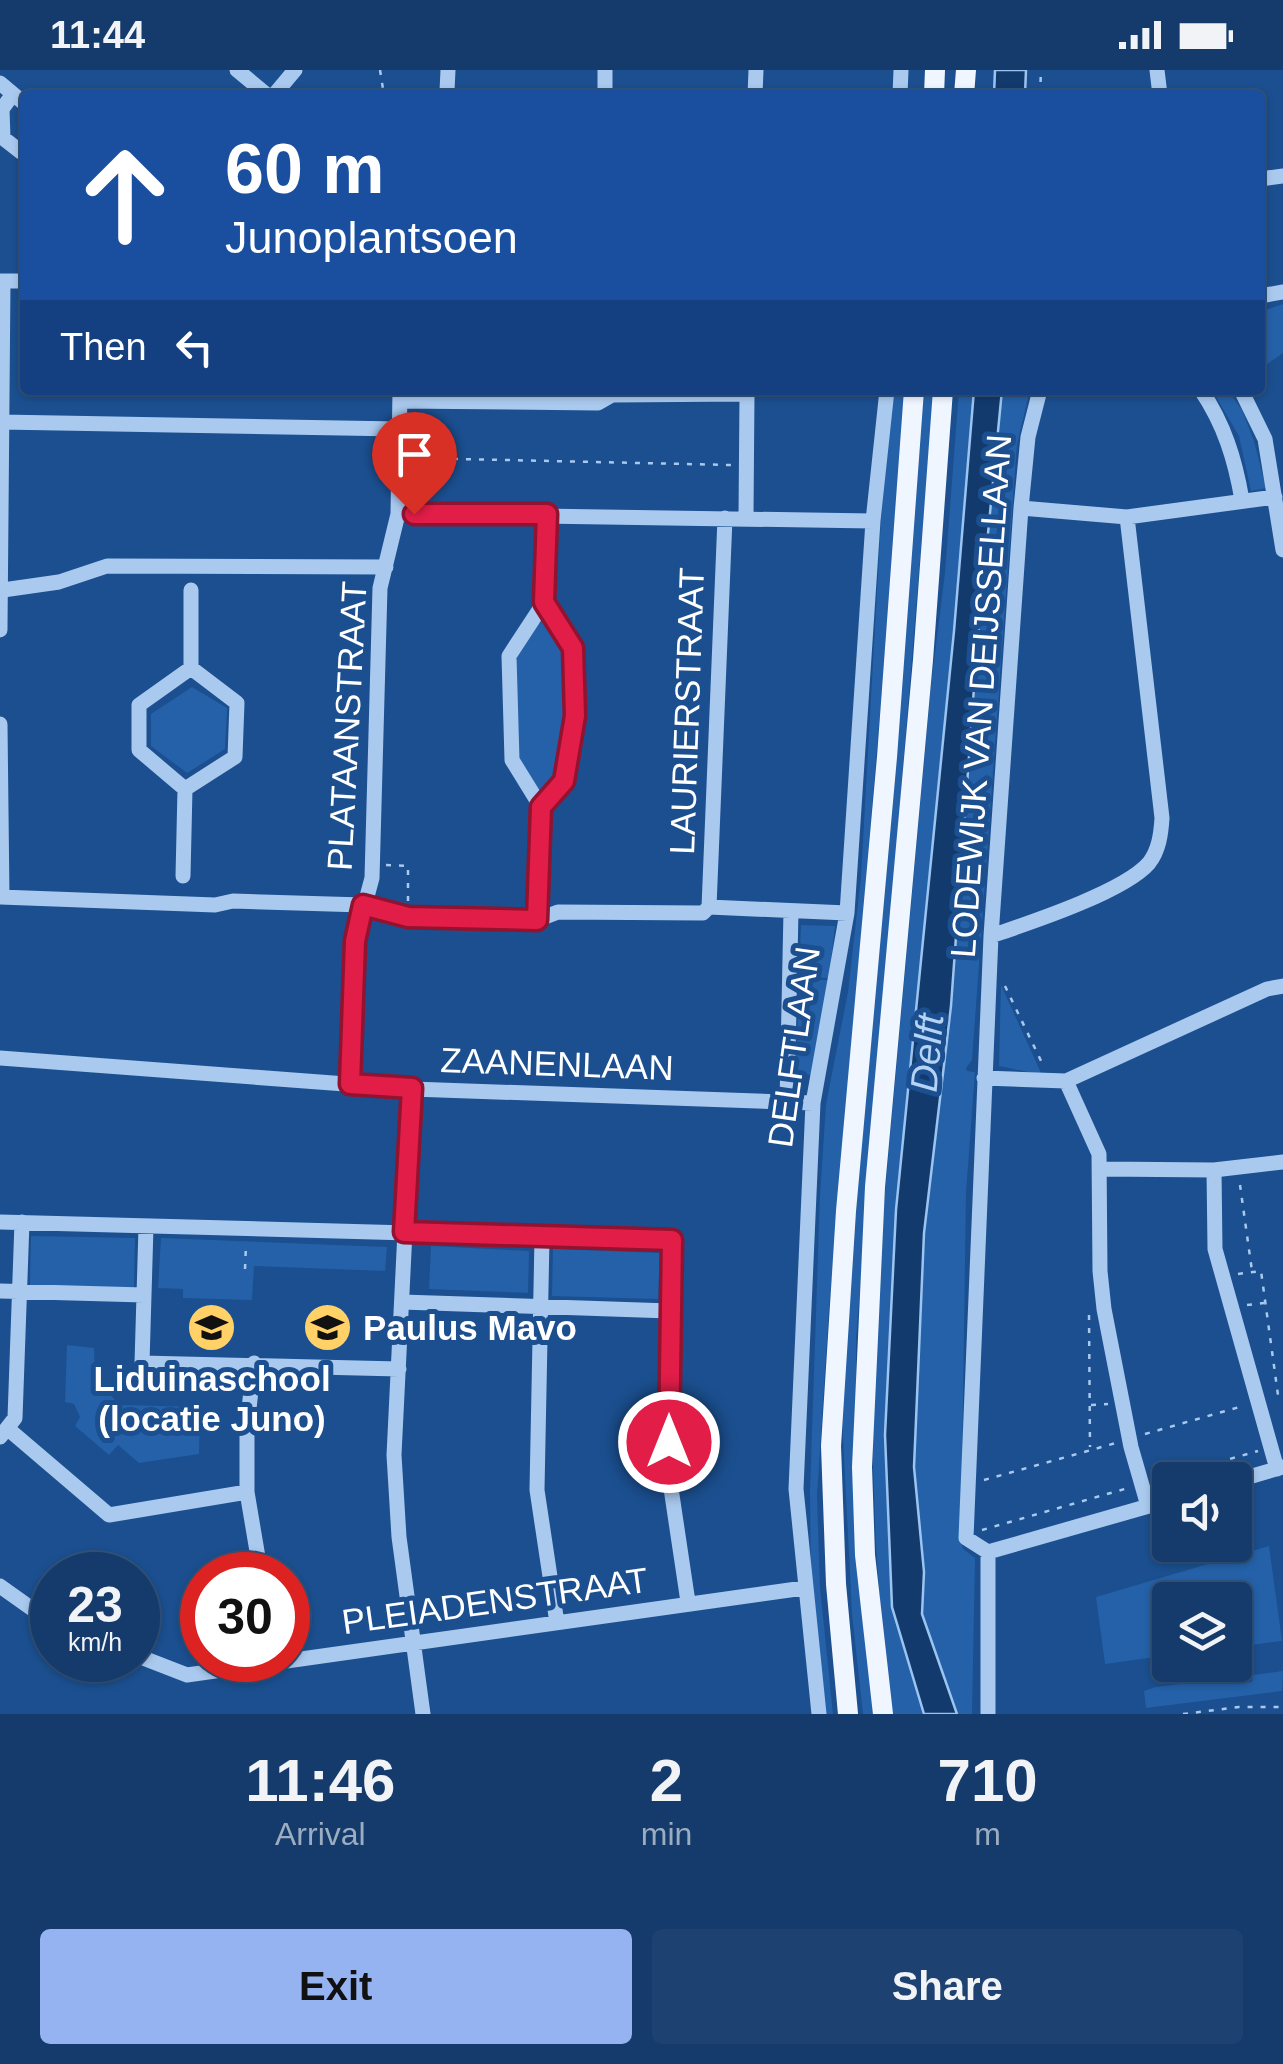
<!DOCTYPE html>
<style>
body{margin:0;font-family:Helvetica,sans-serif;background:#1d4271;color:#f1f3f6;height:100vh;display:flex;flex-direction:column;font-size:38px;white-space:nowrap}
*{box-sizing:border-box;margin:0}
p{font-size:32px;color:#9dadc1}
.icon{flex:none;width:55px;height:55px;fill:none;stroke:currentColor;stroke-width:2;stroke-linecap:round;stroke-linejoin:round}
.map{position:relative;height:1644px;overflow:hidden}
.panel{display:flex;flex-direction:column;background:#143b6b;flex:1}
.panel>*{flex:none}
.top-card{position:absolute;left:20px;top:20px;width:1245px;height:305px;border-radius:10px;box-shadow:0 2px 8px #0004,0 0 0 2px #33557e;background:#1a4fa0;color:#fff;overflow:hidden}
.tools{position:absolute;left:1152px;top:1392px;display:grid;gap:20px}
.tools a{display:grid;place-items:center;width:100px;height:100px;border-radius:10px;background:#143b6b;box-shadow:0 2px 8px #0004,0 0 0 2px #33557e;font-size:50px}
.speed{position:absolute;left:30px;top:1482px;display:flex;gap:20px;font-size:50px;font-weight:700;text-align:center}
.speed>*{display:grid;place-content:center;width:130px;height:130px;border-radius:50%;background:#143b6b;box-shadow:0 2px 8px #0004,0 0 0 2px #33557e;line-height:1}
.speed small{font-size:25px;font-weight:400}
.speed .limit{border:15px solid #d22;background:#fff;color:#111}
.pin{position:absolute;display:grid;place-items:center;width:85px;height:85px;color:#fff;margin:-102px -42px;border-radius:50% 50% 50% 0;rotate:-45deg;box-shadow:0 0 10px #0007}
.pin .icon{rotate:45deg}
.me{position:absolute;width:110px;margin:-55px;rotate:0deg;stroke-linejoin:round;filter:drop-shadow(0 0 8px #0008)}
.turn{display:flex;align-items:center;gap:35px;height:210px;padding:0 40px;font-size:45px}
.turn .icon{width:130px;height:130px;stroke-width:2.5}
.turn b{display:block;font-size:70px;line-height:85px}
.then{display:flex;align-items:center;height:95px;padding:0 40px;background:#0003;gap:20px;font-size:38px}
.eta{display:flex;justify-content:space-evenly;align-items:center;height:170px;text-align:center}
.eta b{font-size:60px;font-weight:700;line-height:70px}
.action{display:flex;gap:20px;margin-top:auto;padding:20px 40px}
.action a{flex:1;height:115px;border-radius:10px;background:#95b2f1;color:#111;font-size:40px;font-weight:700;line-height:115px;text-align:center}
.action a+a{background:#1d4271;color:#f1f3f6}
.status{display:flex;justify-content:space-between;align-items:center;height:70px;padding:0 50px;background:#143b6b;direction:ltr}
.status svg{height:28px;fill:currentColor}
.map>svg:first-child{display:block}
.green{fill:#2461a8}
.water{fill:#123a6d;stroke:#9cc4f0;stroke-width:2.5}
.lines{fill:none;stroke-linecap:round;stroke-linejoin:round}
.path{stroke:#a9c9ee;stroke-width:2.5;stroke-dasharray:5 8;stroke-linecap:butt}
.minor{stroke:#a9c9ee;stroke-width:15}
.major{stroke:#f0f6ff;stroke-width:20}
.route-casing{stroke:#92132f;stroke-width:25}
.route{stroke:#e11d48;stroke-width:18}
.labels{text-anchor:middle;stroke-width:10;stroke-linejoin:round;paint-order:stroke}
.street-label{font-size:35px;fill:#fff;stroke:#1b4f8f}
.poi-label{font-size:35px;font-weight:bold;fill:#fff;stroke:#1b4f8f;text-anchor:start}
.water-label{font-size:38px;font-style:italic;fill:#b5d3f5;stroke:#1b4f8f}
</style>
<div class="status"><b>11:44</b><svg viewBox="0 0 49 12"><path d="M0 12V9h3v3zM5 12V6h3v6zM10 12V3h3v9zM15 12V0h3v12zM26 1h20v11H26zM47 4h2v5h-2z"/></svg></div>
<div class="map">
<svg width="1283" height="1644" viewBox="0 0 1283 1644">
<rect width="100%" height="100%" fill="#1b4f8f"/>
<path class="green" d="M 1283,234 L 1283,283 L 1260,299 L 1260,242 Z
M 893,320 L 904,320 L 881,632 L 829,1239 L 817,1426 L 820,1517 L 833,1644 L 826,1644 L 811,1518 L 810,1421 L 820,1125 L 826,1034 L 848,922 L 861,807 L 881,450 Z
M 923,320 L 934,320 L 856,1269 L 856,1458 L 873,1644 L 863,1644 L 852,1544 L 841,1328 L 844,1327 L 844,1280 Z
M 959,320 L 974,320 L 954,561 L 896,1140 L 885,1365 L 892,1537 L 924,1644 L 892,1644 L 884,1588 L 876,1476 L 872,1363 L 879,1189 L 931,615 L 945,503 Z
M 1002,320 L 1030,320 L 1017,374 L 972,990 L 966,998 L 967,1001 L 975,1002 L 966,1122 L 961,1472 L 963,1479 L 975,1488 L 972,1644 L 957,1644 L 922,1544 L 924,1502 L 914,1397 L 924,1163 L 951,936 L 977,576 Z
M 1212,320 L 1228,320 L 1242,340 L 1254,371 L 1266,418 L 1251,421 L 1239,366 Z
M 548,548 L 570,585 L 570,672 L 561,709 L 541,737 L 516,687 L 514,588 L 531,559 Z
M 192,617 L 227,638 L 225,679 L 187,703 L 151,676 L 151,644 Z
M 801,855 L 835,856 L 829,908 L 799,907 Z
M 799,910 L 829,910 L 811,1005 L 804,1004 L 803,1008 L 796,1008 Z
M 1001,915 L 1042,1005 L 999,996 Z
M 31,1166 L 135,1168 L 134,1218 L 30,1215 Z
M 161,1168 L 387,1177 L 385,1201 L 254,1196 L 252,1230 L 183,1228 L 183,1219 L 158,1218 Z
M 431,1176 L 529,1181 L 528,1223 L 429,1219 Z
M 553,1179 L 660,1183 L 658,1229 L 552,1226 Z
M 67,1275 L 94,1278 L 95,1309 L 120,1335 L 200,1337 L 199,1384 L 139,1393 L 118,1375 L 109,1385 L 75,1356 L 80,1347 L 74,1334 L 65,1332 Z
M 1269,1476 L 1282,1571 L 1235,1577 L 1235,1530 L 1170,1530 L 1170,1585 L 1105,1594 L 1096,1527 Z
M 1283,1601 L 1282,1621 L 1146,1638 L 1144,1621 L 1156,1617 L 1238,1607 L 1242,1613 L 1252,1612 L 1253,1605 Z"/>
<path class="water" d="M 995,0 L 1026,0 L 1025,25 L 994,25 Z
M 974,320 L 1002,320 L 977,576 L 951,936 L 924,1163 L 914,1397 L 924,1502 L 922,1544 L 957,1644 L 924,1644 L 892,1537 L 885,1365 L 896,1140 L 954,561 Z"/>
<g class="lines">
<path class="path" d="M 380,0 L 384,25
M 1040,25 L 1041,0
M 414,388 L 731,395
M 386,795 L 408,796 L 408,831
M 1005,916 L 1043,995
M 1240,1115 L 1252,1201
M 245,1199 L 246,1175
M 1238,1204 L 1261,1201 L 1278,1325 L 1275,1326
M 1247,1235 L 1264,1233
M 1089,1245 L 1090,1377
M 1091,1335 L 1108,1334
M 1145,1364 L 1243,1336
M 984,1410 L 1116,1373
M 1155,1410 L 1258,1381
M 982,1460 L 1128,1418
M 1183,1644 L 1239,1637 L 1283,1637"/>
<path class="minor" d="M 237,0 L 267,25
M 448,0 L 447,21 L 450,25
M 1157,0 L 1160,25
M 0,13 L 25,34
M 13,24 L 2,39 L 3,68 L 21,82 L 25,82
M 274,25 L 295,0
M 605,25 L 605,0
M 755,25 L 756,0
M 900,25 L 901,0
M 1260,109 L 1283,106
M 0,211 L 25,211
M 1260,226 L 1283,222
M 1201,320 C 1224,354 1235,389 1242,430
M 1241,320 L 1265,369 L 1283,480
M 400,331 L 598,333 L 612,325 L 747,324 L 746,447
M 1,352 L 399,359
M 1021,438 L 1127,447 L 1275,427
M 398,444 L 873,451
M 3,520 L 59,512 L 107,496 L 386,497
M 191,520 L 191,598
M 0,560 L 3,211
M 0,654 L 2,827
M 185,719 L 235,687 L 237,633 L 191,598
M 185,719 L 139,680 L 139,635 L 191,598
M 541,737 L 564,711 L 575,646 L 573,579 L 545,531
M 183,806 L 185,719
M 0,827 L 215,835 L 233,831 L 363,835 L 408,847 L 537,850 L 558,842 L 703,843 L 709,837 L 847,843
M 709,837 L 725,448
M 537,850 L 541,737 L 512,690 L 509,586 L 545,531 L 547,444
M 991,866 C 1029,853 1124,822 1149,793 C 1159,780 1161,764 1162,748 L 1127,447
M 0,988 L 412,1019 L 813,1033
M 984,1008 L 1066,1011 L 1267,919 L 1283,916
M 1066,1011 L 1099,1084 L 1100,1201 L 1104,1239 L 1131,1377 L 1148,1436
M 350,1014 L 355,871 L 372,808 L 380,518 L 398,444 L 400,320
M 412,1019 L 394,1385 L 399,1467 L 423,1644
M 787,1032 L 791,841
M 1102,1099 L 1214,1100 L 1283,1092
M 1214,1100 L 1215,1179 L 1277,1399
M 0,1152 L 672,1170 L 670,1241 L 402,1232
M 146,1157 L 142,1293 L 399,1299
M 542,1168 L 537,1420 L 557,1553
M 0,1221 L 144,1225
M 670,1241 L 669,1405 L 688,1532
M 254,1293 L 247,1357 L 247,1422 L 261,1505
M 7,1358 L 109,1445 L 247,1422
M 0,1367 L 15,1348 L 22,1152
M 1235,1411 L 1283,1397
M 988,1482 L 966,1468 L 991,866 L 1021,438 L 1028,367 L 1040,320
M 988,1482 L 1170,1430
M 0,1516 L 52,1553
M 138,1586 L 187,1605 L 804,1518
M 819,1644 L 796,1419 L 813,1033 L 847,843 L 873,451 L 887,320
M 988,1644 L 988,1482"/>
<path class="major" d="M 934,25 L 935,0
M 964,25 L 966,0
M 848,1644 L 836,1514 L 831,1376 L 846,1141 L 887,687 L 914,320
M 883,1644 L 865,1485 L 862,1397 L 875,1117 L 923,590 L 943,320"/>
</g>
<g class="lines">
<defs>
<path id="route" d="M 414,444 L 547,444 L 544,532 L 573,578 L 575,646 L 564,711 L 541,737 L 537,850 L 408,847 L 363,835 L 355,871 L 350,1014 L 412,1018 L 404,1162 L 672,1170 L 669,1372"/>
</defs>
<use href="#route" class="route-casing"/>
<use href="#route" class="route"/>
</g>
<defs>
<symbol id="school-disc" viewBox="-11 -11 22 22"><circle r="9.5" fill="#ffd166" stroke="#1b4f8f"/><path d="M0-5L7-2L0 1L-7-2ZM-4 1L0 2.5L4 1V4Q0 6-4 4Z" fill="#111"/></symbol>
</defs>
<g fill-rule="evenodd">
<use href="#school-disc" x="184" y="1230" width="55" height="55"/>
<use href="#school-disc" x="300" y="1230" width="55" height="55"/>
</g>
<g class="labels">
<g class="street-label">
<text transform="translate(981 626) rotate(-86)" y="12">LODEWIJK VAN DEIJSSELLAAN</text>
<text transform="translate(687 641) rotate(-88)" y="12">LAURIERSTRAAT</text>
<text transform="translate(347 656) rotate(-87)" y="12">PLATAANSTRAAT</text>
<text transform="translate(794 977) rotate(-82)" y="12">DELFTLAAN</text>
<text transform="translate(557 994) rotate(2)" y="12">ZAANENLAAN</text>
<text transform="translate(495 1531) rotate(-8)" y="12">PLEIADENSTRAAT</text>
</g>
<g class="poi-label">
<text x="363" y="1270">Paulus Mavo</text>
<text x="212" y="1321" text-anchor="middle">Liduinaschool<tspan x="212" dy="40">(locatie Juno)</tspan></text>
</g>
<g class="water-label">
<text transform="translate(927 983) rotate(-85)" y="13">Delft</text>
</g>
</g>
</svg>
<div class="tools">
<a><svg class="icon" aria-label="sound" viewBox="0 0 24 24"><path d="M4 9h4l5-4v14l-5-4H4zM17 9q2 3 0 6"/></svg></a>
<a><svg class="icon" aria-label="layers" viewBox="0 0 24 24"><path d="M12 4l9 5-9 5-9-5zM3 14l9 5 9-5"/></svg></a>
</div>
<div class="speed"><div>23<small>km/h</small></div><div class="limit">30</div></div>
<div class="pin" style="left:414px;top:444px;background:#d93025"><svg class="icon" aria-label="arrive" viewBox="0 0 24 24"><path d="M6 21V4h12l-3 4 3 4H6"/></svg></div>
<svg class="me" style="left:669px;top:1372px" viewBox="-20 -20 40 40"><circle r="17" fill="#e11d48" stroke="#fff" stroke-width="3"/><path d="M0-11L8 9 0 5-8 9z" fill="#fff"/></svg>
<div class="top-card">
<div class="turn"><svg class="icon" aria-label="ahead" viewBox="0 0 24 24"><path d="M12 20V5M6 11l6-6 6 6"/></svg><div><b>60 m</b>Junoplantsoen</div></div>
<div class="then">Then<svg class="icon" aria-label="left" viewBox="0 0 24 24"><path d="M17 20v-9H6M10 6l-5 5 5 5"/></svg></div>
</div>
</div>
<section class="panel">
<div class="eta">
<div><b>11:46</b><p>Arrival</p></div>
<div><b>2</b><p>min</p></div>
<div><b>710</b><p>m</p></div>
</div>
<div class="action"><a>Exit</a><a>Share</a></div>
</section>
